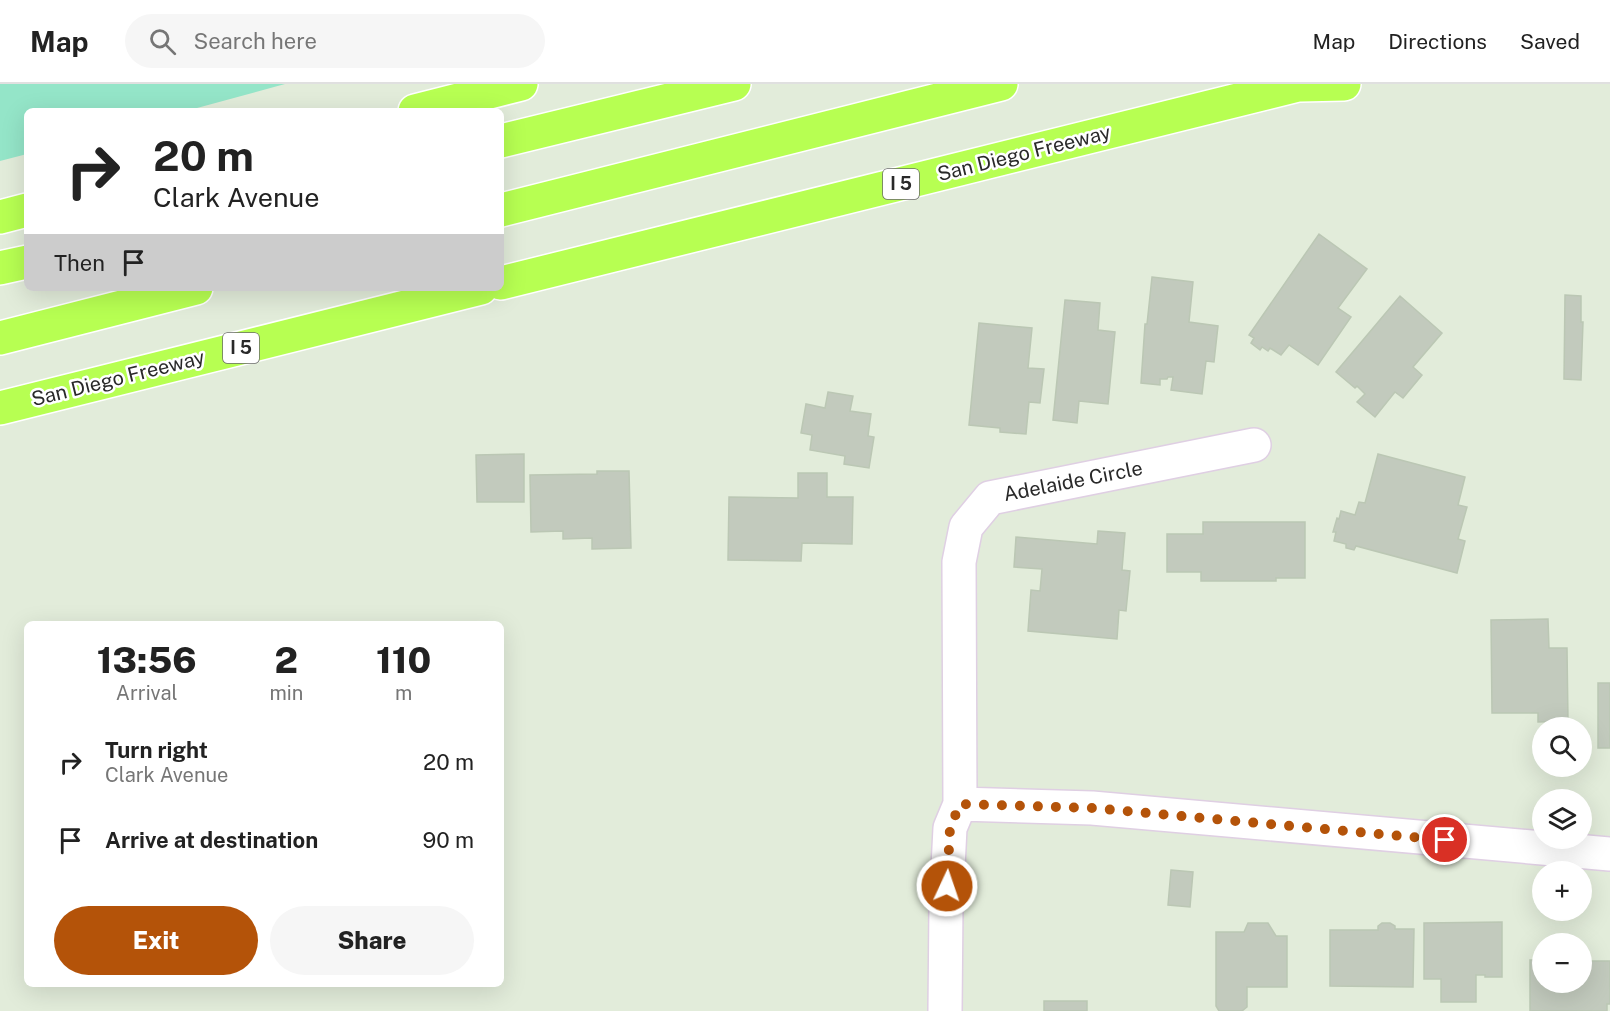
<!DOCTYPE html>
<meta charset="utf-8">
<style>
body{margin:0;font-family:"Public Sans",sans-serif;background:#f6f6f6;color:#222;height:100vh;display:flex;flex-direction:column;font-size:22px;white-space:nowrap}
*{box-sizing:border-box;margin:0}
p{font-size:20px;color:#767676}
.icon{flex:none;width:33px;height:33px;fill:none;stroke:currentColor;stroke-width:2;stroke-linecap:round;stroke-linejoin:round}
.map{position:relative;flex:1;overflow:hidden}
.side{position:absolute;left:24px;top:537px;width:480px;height:366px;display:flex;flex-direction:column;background:#fff;border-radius:9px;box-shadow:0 6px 24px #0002}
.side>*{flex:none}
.guide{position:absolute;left:24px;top:24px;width:480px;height:183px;border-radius:9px;box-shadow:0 6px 24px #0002;background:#fff;color:#222;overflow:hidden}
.fabs{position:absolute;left:1532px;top:633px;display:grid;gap:12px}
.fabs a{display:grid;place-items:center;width:60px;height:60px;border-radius:50%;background:#fff;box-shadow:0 6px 24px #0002;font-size:30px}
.pin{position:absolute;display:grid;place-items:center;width:51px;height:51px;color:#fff;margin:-26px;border:3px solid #fff;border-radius:50%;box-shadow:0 2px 6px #0007}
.me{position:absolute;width:66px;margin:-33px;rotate:3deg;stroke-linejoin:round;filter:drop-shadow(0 0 4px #0008)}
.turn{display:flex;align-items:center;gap:21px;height:126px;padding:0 30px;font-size:27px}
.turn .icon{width:78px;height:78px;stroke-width:2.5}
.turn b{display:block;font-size:42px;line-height:51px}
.then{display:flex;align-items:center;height:57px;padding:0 30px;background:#0003;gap:12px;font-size:22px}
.eta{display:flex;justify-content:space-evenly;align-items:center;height:102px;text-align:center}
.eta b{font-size:36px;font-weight:800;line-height:42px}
.action{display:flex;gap:12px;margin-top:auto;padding:12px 30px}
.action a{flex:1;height:69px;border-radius:36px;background:#b45309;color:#fff;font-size:24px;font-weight:800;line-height:69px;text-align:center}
.action a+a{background:#f6f6f6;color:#222}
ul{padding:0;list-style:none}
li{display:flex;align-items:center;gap:18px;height:78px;padding:0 30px}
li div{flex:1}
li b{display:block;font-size:22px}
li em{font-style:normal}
header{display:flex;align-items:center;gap:36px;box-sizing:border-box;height:84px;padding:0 30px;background:#fff;border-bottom:2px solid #e0e0e0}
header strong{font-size:28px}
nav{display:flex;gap:33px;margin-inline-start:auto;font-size:21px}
.search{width:420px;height:54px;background:#f6f6f6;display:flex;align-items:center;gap:15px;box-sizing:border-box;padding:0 21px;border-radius:33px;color:#767676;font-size:22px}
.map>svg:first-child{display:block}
.green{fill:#94e5c8}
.building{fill:#c2cabd;stroke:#bbc7b4;stroke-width:1.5}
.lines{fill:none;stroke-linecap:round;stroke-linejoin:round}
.street-casing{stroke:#dfcfe3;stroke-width:36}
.highway-casing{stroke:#fff;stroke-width:36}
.street{stroke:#fff;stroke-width:33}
.highway{stroke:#b7ff52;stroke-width:33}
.route{stroke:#b45309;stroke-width:10;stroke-dasharray:0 18}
.labels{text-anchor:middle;stroke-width:5;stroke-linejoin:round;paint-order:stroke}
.shield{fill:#fff;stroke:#696969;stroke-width:1.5}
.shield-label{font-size:18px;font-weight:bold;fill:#292929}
.street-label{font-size:20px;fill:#292929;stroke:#fff}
</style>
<header>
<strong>Map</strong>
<div class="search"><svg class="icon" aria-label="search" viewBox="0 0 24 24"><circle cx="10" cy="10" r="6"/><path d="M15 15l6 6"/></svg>Search here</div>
<nav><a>Map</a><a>Directions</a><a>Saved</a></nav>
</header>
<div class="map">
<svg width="1610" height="927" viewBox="0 0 1610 927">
<rect width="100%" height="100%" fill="#e2ecda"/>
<path class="green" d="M 0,0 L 285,0 L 186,27 L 27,27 L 27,70 L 0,77 Z"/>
<path class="building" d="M 1319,150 L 1367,185 L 1338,224 L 1351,233 L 1318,281 L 1289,261 L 1281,271 L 1270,264 L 1268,267 L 1262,263 L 1260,266 L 1251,259 L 1254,254 L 1249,251 Z
M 1152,193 L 1193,198 L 1189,238 L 1218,242 L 1214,278 L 1206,277 L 1202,310 L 1171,306 L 1173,293 L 1168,293 L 1167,295 L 1160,295 L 1160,301 L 1141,299 L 1145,240 L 1147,240 Z
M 1565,211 L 1581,212 L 1581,238 L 1583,238 L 1581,296 L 1564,295 Z
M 1400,212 L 1442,249 L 1413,283 L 1422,291 L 1403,314 L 1395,308 L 1375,333 L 1357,318 L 1365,310 L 1357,302 L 1355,304 L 1336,288 Z
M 1065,216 L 1100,219 L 1098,246 L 1115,248 L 1108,320 L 1079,317 L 1077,339 L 1053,336 Z
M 979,239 L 1032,244 L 1028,284 L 1044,285 L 1040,319 L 1029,318 L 1026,350 L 1000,348 L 1000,344 L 969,341 Z
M 828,308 L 853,312 L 850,327 L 871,330 L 868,352 L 874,353 L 869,384 L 844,380 L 845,372 L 810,366 L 812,351 L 801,349 L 806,320 L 825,324 Z
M 524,370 L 524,418 L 477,418 L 476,371 Z
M 1378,370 L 1465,393 L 1458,421 L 1467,423 L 1458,455 L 1465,457 L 1457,489 L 1356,462 L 1354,466 L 1346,464 L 1346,460 L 1334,457 L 1336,448 L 1333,448 L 1337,434 L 1339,435 L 1341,427 L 1355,431 L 1359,418 L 1365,419 Z
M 597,387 L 629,387 L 631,464 L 592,465 L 592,454 L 563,455 L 563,447 L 531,448 L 530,391 L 597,390 Z
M 798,389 L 827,389 L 827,413 L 853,413 L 852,460 L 802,459 L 801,477 L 728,476 L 729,413 L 798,414 Z
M 1203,438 L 1305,438 L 1305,494 L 1276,494 L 1276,497 L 1201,497 L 1201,488 L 1167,488 L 1167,450 L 1203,450 Z
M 1098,447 L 1125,449 L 1122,486 L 1130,487 L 1126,527 L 1119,526 L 1117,555 L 1028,547 L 1031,506 L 1040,507 L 1042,485 L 1014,483 L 1016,453 L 1097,460 Z
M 1548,535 L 1549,564 L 1567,564 L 1568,637 L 1538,638 L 1538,629 L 1492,629 L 1491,536 Z
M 1598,599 L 1610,599 L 1610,664 L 1598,664 Z
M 1171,786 L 1193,788 L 1190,823 L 1168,821 Z
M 1502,838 L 1502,893 L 1485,893 L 1485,891 L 1476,891 L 1476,918 L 1441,918 L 1441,895 L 1424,895 L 1424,839 Z
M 1248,839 L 1268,839 L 1276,852 L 1287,852 L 1287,903 L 1247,903 L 1247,923 L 1242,927 L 1219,927 L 1216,922 L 1216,848 L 1244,848 Z
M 1382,839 L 1390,839 L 1395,842 L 1395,845 L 1414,845 L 1413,903 L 1330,902 L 1330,846 L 1378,846 L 1378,842 Z
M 1530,876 L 1542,876 L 1542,898 L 1581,898 L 1581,877 L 1610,877 L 1610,920 L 1607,920 L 1607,927 L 1530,927 Z
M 1044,917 L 1087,917 L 1087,927 L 1044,927 Z"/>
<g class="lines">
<defs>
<path id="street" d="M 960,720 L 1092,724 L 1610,770
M 945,927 L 946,822 L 950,744 L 960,720 L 959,478 L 966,443 L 990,414 L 1254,361"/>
<path id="highway" d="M 1300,1 L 1344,0
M 415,27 L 521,0
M 501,57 L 734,0
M 501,126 L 1001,0
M 0,133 L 27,126
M 0,184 L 27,178
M 501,199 L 1302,0
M 0,254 L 196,204
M 0,324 L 481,204"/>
</defs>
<use href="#street" class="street-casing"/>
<use href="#highway" class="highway-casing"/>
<use href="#street" class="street"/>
<use href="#highway" class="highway"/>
</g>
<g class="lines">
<path class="route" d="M 947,802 L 950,744 L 960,720 L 1092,724 L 1445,756"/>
</g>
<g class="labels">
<g class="shield">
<rect x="883" y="85" width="36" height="30" rx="4.5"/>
<rect x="223" y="249" width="36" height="30" rx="4.5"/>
</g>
<g class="shield-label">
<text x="901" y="106">I 5</text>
<text x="241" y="270">I 5</text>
</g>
<g class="street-label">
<text transform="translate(1024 69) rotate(-14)" y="7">San Diego Freeway</text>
<text transform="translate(118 294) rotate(-14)" y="7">San Diego Freeway</text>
<text transform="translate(1073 397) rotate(-11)" y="7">Adelaide Circle</text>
</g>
</g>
</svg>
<div class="fabs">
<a><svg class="icon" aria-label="search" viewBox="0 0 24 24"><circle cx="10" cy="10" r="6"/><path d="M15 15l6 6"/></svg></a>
<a><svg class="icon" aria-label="layers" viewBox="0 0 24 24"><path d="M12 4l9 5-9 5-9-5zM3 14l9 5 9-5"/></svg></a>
<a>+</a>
<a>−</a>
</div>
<div class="pin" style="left:1445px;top:756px;background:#d93025"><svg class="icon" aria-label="arrive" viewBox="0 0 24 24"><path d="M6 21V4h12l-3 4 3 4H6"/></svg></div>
<svg class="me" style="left:947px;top:802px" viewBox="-20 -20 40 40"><circle r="17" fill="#b45309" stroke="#fff" stroke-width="3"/><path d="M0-11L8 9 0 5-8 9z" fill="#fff"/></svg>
<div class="guide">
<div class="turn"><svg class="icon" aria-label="right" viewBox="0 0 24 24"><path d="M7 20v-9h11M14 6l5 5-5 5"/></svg><div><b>20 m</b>Clark Avenue</div></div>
<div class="then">Then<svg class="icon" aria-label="arrive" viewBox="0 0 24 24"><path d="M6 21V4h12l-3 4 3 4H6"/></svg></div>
</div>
<section class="side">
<div class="eta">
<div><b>13:56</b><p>Arrival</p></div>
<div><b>2</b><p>min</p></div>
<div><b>110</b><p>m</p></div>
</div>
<ul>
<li><svg class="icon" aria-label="right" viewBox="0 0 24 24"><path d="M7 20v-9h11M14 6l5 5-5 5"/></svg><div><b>Turn right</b><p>Clark Avenue</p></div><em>20 m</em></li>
<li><svg class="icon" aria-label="arrive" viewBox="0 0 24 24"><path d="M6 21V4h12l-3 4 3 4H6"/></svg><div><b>Arrive at destination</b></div><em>90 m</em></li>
</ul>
<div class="action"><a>Exit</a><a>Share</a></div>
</section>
</div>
